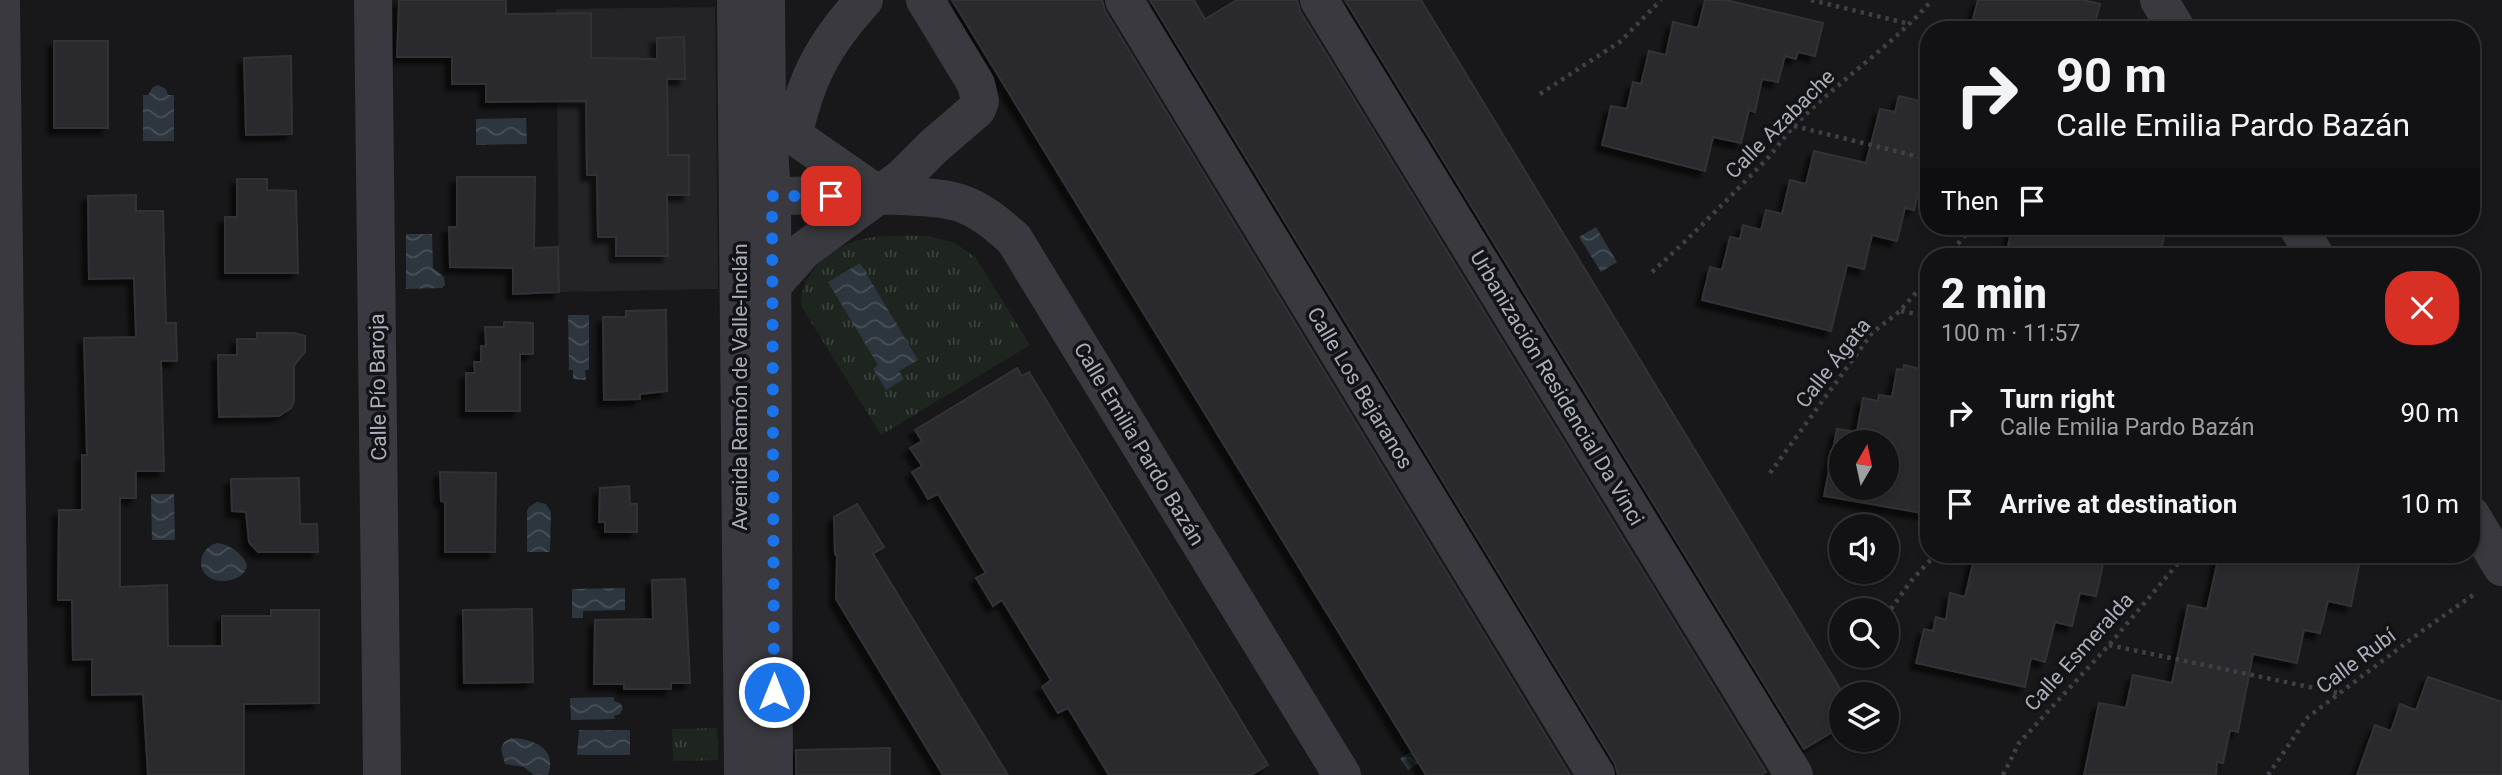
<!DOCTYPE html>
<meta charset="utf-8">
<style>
body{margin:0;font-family:Roboto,sans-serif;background:#1f2022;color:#f1f3f6;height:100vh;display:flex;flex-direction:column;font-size:26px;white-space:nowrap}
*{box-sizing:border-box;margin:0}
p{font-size:23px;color:#9c9ea0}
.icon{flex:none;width:38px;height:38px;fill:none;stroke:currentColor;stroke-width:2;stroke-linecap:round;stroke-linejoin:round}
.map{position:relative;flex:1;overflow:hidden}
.panel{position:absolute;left:1920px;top:248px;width:560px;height:315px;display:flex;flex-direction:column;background:#121214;border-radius:28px;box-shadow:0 4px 10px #0003,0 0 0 2px #313234}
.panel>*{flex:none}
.banner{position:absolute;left:1920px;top:21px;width:560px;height:214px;border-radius:28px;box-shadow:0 4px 10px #0003,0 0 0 2px #313234;background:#121214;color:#f1f3f6;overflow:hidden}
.needle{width:46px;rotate:9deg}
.buttons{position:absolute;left:1829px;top:430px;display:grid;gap:14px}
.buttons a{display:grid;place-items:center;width:70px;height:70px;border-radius:50%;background:#121214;box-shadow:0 4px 10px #0003,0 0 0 2px #313234;font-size:35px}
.pin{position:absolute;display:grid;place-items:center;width:60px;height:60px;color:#fff;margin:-30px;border-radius:14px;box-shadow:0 4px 10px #0006}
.me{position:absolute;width:77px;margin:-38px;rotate:0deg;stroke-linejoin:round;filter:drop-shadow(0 0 5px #0008)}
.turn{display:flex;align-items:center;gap:24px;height:147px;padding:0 21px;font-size:32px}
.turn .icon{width:91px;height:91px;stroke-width:2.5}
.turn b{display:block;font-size:49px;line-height:60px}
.then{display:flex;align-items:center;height:66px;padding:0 21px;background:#0003;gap:14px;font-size:26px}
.round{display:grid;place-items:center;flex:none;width:74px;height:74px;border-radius:28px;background:#1f2022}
.headline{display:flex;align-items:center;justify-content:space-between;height:119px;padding:0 21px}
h1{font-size:42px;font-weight:800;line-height:52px}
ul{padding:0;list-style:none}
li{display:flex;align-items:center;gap:21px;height:91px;padding:0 21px}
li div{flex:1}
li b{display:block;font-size:26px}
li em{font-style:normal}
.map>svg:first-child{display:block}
.built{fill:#242427}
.grass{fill:url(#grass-tufts)}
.water{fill:url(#water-waves)}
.building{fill:#2b2b2e;stroke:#323236;stroke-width:2;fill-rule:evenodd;filter:url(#shadow)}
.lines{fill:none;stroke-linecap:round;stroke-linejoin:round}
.path{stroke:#3f4046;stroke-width:4.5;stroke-dasharray:3.5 5;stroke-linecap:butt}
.minor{stroke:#39393f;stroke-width:38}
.route{stroke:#1a73e8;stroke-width:12;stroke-dasharray:0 21.6}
.labels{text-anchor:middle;stroke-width:7;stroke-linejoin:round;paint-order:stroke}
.street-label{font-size:21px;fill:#aaaeba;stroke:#131315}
</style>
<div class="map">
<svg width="2502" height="775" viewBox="0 0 2502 775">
<defs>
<pattern id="grass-tufts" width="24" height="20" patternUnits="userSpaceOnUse" patternTransform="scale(1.75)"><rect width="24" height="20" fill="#1e251f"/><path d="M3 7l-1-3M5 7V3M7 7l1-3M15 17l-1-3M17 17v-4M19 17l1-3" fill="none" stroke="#3c423d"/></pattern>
<pattern id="water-waves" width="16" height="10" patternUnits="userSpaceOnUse" patternTransform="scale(1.75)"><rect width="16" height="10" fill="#2d363e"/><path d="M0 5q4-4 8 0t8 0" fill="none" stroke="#495158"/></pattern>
<filter id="shadow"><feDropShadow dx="-6" dy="6" stdDeviation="2" flood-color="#0009"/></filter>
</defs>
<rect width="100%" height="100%" fill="#18181a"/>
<path class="built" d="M 715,7 L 718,289 L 559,292 L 556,9 Z"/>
<path class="grass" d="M 928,236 L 955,243 L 976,258 L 1030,345 L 881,435 L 801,306 C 800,270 835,244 868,238 C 887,235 908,236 928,236 Z
M 717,728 L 718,760 L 673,761 L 672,729 Z"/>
<path class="water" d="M 158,85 L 166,89 L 168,95 L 174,95 L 174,141 L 143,141 L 143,95 L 148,95 L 153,87 Z
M 526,118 L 527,144 L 476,145 L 476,119 Z
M 1596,227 L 1617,262 L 1601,272 L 1579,237 Z
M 406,234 L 432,234 L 433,268 L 444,277 L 445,285 L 442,288 L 406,289 Z
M 860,263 L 918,360 L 899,371 L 904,379 L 886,390 L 873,369 L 878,365 L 828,282 Z
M 568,315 L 589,315 L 589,370 L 585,370 L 586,380 L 573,379 L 573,370 L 569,370 Z
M 151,494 L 174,494 L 175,540 L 152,540 Z
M 537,502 L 546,504 L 551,512 L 550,552 L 527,552 L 527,511 L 529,507 Z
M 217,543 C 229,544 243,554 247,565 C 245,580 222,585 210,578 C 194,568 201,547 217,543 Z
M 625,588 L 625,610 L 583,611 L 583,618 L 572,618 L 572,589 Z
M 614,697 L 614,701 L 620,703 L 623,708 L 620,714 L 614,716 L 615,719 L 571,720 L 570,698 Z
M 579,730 L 630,730 L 630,755 L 577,755 Z
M 1436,737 L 1443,749 L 1408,770 L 1400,758 Z
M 511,738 C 533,739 558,748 548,775 L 534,775 L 524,767 L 505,764 L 501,749 L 504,742 Z"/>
<path class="building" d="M 399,0 L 506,0 L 506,14 L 591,13 L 591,58 L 657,59 L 657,38 L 684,37 L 685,79 L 667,79 L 668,155 L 689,155 L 689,195 L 667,195 L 668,256 L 616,256 L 616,237 L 598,237 L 597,175 L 587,175 L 586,101 L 486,102 L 486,84 L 452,84 L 452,57 L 397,57 Z
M 952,0 L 1102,0 L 1105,11 L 1570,775 L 1426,775 Z
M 1150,0 L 1194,0 L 1205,19 L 1237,0 L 1297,0 L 1300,11 L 1766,772 L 1761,775 L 1618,775 L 1615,764 Z
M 1345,0 L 1421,0 L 1841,690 L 1841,727 L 1804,749 Z
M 1705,0 L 1726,0 L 1823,23 L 1815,56 L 1798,52 L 1796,59 L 1785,56 L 1778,82 L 1762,79 L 1755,112 L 1749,110 L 1741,143 L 1713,137 L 1705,171 L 1602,145 L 1611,106 L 1627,109 L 1633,82 L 1641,84 L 1649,51 L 1666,55 L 1673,22 L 1698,28 Z
M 1978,0 L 2083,0 L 2100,4 L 2093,30 L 1970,30 Z
M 54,41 L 108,41 L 108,128 L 54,128 Z
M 291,56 L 292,134 L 246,135 L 244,58 Z
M 1899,96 L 1928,103 L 1928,151 L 1914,210 L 1905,208 L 1897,241 L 1872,235 L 1864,269 L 1847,265 L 1831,331 L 1702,300 L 1710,267 L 1722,270 L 1730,237 L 1740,239 L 1743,225 L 1761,230 L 1766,210 L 1782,214 L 1790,180 L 1806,184 L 1814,151 L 1866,163 L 1880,109 L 1895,112 Z
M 457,177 L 535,177 L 534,248 L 558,247 L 559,292 L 513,294 L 513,268 L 450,267 L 449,227 L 457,227 Z
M 237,179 L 267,179 L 267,190 L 296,191 L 298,273 L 225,273 L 225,217 L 237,217 Z
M 136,195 L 136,211 L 163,211 L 166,323 L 176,323 L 177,361 L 161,361 L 164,471 L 136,471 L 136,498 L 120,498 L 120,587 L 167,585 L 168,646 L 222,646 L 222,616 L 271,616 L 271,610 L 319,610 L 319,703 L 244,704 L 244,775 L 148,775 L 143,694 L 92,695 L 92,659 L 73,660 L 72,600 L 58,600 L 59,510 L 82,510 L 82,455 L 87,455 L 84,338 L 136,337 L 134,278 L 89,279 L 88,196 Z
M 2012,226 L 2166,226 L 2160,257 L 2006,257 Z
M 666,310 L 667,391 L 640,394 L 640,399 L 604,400 L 603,317 L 626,317 L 626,311 Z
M 504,322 L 533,323 L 533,354 L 520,354 L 520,411 L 466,411 L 466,373 L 475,373 L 474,362 L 481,362 L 481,346 L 486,346 L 485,327 L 504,327 Z
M 257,333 L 294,333 L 305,336 L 305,352 L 294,365 L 294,401 L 291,408 L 279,416 L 219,417 L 218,355 L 237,355 L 237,339 L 257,339 Z
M 1904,365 L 1928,371 L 1928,514 L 1824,496 L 1837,429 L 1857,432 L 1863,398 L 1878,401 L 1879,395 L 1892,397 L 1897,369 L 1903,370 ZM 1841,443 L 1886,443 L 1886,488 L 1841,488 Z
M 1017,368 L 1022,376 L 1029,372 L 1268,765 L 1251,775 L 1109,775 L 1068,708 L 1058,713 L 1042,687 L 1051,680 L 1002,600 L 993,606 L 976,578 L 986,573 L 938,494 L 928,499 L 912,472 L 922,466 L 910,448 L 922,441 L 915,430 Z
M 440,472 L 496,473 L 495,552 L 445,552 L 445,502 L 441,501 Z
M 299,478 L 300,524 L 317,524 L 318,552 L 258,552 L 249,542 L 246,512 L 232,511 L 231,479 Z
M 629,486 L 630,504 L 637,504 L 637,532 L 605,532 L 605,522 L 599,522 L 600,488 Z
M 857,504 L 884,547 L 873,554 L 1008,775 L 943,775 L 836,599 L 837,556 L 835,554 L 834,517 Z
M 1975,555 L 2105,555 L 2096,596 L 2080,593 L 2072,626 L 2055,622 L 2045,662 L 2031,658 L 2025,687 L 1916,663 L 1924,629 L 1933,631 L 1936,617 L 1946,620 L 1950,593 L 1965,597 Z
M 2219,555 L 2361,555 L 2351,606 L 2328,601 L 2320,633 L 2304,630 L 2297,663 L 2253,654 L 2238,732 L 2230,730 L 2223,763 L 2217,762 L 2216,775 L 2084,775 L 2099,703 L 2126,708 L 2133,675 L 2172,683 L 2188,605 L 2207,609 Z
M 685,579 L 690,683 L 671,683 L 671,689 L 624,689 L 624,684 L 594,684 L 595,620 L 653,619 L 652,580 Z
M 532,609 L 533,682 L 464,683 L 463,610 Z
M 2428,677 L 2502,702 L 2502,775 L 2357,775 L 2375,725 L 2391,731 L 2400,704 L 2416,710 Z
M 890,748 L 890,775 L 796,775 L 796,750 Z"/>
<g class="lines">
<path class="path" d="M 1811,0 L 1910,24
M 1540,94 L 1621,41 L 1661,0
M 1794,126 L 1928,159
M 1947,257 L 1973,226
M 1652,272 C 1692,236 1729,198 1767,159 C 1776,149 1784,137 1794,126 C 1838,81 1891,47 1932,0
M 1901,311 L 1928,316
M 1770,473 L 1872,333 L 1900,311 L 1928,279
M 1886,616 L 1911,581 L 1935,555
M 2109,645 L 2338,693
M 2003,775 L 2019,743 L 2109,645 L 2185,555
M 2268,775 L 2308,717 L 2422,631 L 2476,593"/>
<path class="minor" d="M 1,0 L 10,775
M 373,0 L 382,775
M 736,0 L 743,775
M 766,0 L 767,116 L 772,196 L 774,775
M 1124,0 L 1596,775
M 1319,0 L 1794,775
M 2159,0 L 2177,30
M 774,122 L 879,195
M 793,137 C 806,78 823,45 864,0
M 738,198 C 792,195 847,194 901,196 C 920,197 942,197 960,203 C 981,210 997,224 1014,239 L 1342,775
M 2297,226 L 2316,257
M 772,286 L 804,250 L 903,177 L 933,147 L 977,109 L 980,101 L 976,84 L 925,0
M 2471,515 L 2502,567"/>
</g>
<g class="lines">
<path class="route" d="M 774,692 L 772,196 L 831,196"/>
</g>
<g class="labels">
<g class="street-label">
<text transform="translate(1780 124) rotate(-45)" y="7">Calle Azabache</text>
<text transform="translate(1833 363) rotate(-52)" y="7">Calle Ágata</text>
<text transform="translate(378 387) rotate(-91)" y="7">Calle Pío Baroja</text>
<text transform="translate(740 387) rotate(-90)" y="7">Avenida Ramón de Valle-Inclán</text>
<text transform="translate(1360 388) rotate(59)" y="7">Calle Los Bejaranos</text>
<text transform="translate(1557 388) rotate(59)" y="7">Urbanización Residencial Da Vinci</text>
<text transform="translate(1139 444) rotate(59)" y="7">Calle Emilia Pardo Bazán</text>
<text transform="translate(2079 652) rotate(-48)" y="7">Calle Esmeralda</text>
<text transform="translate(2356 661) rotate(-37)" y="7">Calle Rubí</text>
</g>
</g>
</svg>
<div class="buttons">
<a><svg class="needle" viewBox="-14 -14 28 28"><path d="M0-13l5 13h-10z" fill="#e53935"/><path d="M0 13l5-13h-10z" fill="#9c9ea0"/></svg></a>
<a><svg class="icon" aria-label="sound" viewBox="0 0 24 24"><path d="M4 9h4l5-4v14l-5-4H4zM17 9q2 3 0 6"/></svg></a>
<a><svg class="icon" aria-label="search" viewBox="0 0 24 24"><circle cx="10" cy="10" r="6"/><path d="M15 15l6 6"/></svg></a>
<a><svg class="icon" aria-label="layers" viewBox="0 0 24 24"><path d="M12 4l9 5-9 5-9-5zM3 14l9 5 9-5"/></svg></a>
</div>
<div class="pin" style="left:831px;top:196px;background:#d93025"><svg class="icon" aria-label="arrive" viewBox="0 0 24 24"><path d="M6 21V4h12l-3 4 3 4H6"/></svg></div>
<svg class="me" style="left:774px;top:692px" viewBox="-20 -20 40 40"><circle r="17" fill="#1a73e8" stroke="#fff" stroke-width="3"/><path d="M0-11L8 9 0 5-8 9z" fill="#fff"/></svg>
<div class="banner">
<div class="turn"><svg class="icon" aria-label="right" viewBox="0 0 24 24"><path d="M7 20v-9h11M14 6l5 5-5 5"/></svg><div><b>90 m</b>Calle Emilia Pardo Bazán</div></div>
<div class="then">Then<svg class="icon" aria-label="arrive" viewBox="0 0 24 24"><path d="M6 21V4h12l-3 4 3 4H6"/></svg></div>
</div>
<section class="panel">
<div class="headline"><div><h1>2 min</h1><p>100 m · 11:57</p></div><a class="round" style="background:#d93025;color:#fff"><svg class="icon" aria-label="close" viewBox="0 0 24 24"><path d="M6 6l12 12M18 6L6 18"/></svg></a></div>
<ul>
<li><svg class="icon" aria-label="right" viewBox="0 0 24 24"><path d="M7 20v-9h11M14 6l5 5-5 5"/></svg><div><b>Turn right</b><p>Calle Emilia Pardo Bazán</p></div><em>90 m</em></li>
<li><svg class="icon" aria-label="arrive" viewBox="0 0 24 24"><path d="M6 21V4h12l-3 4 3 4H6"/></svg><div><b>Arrive at destination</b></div><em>10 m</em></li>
</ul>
</section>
</div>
